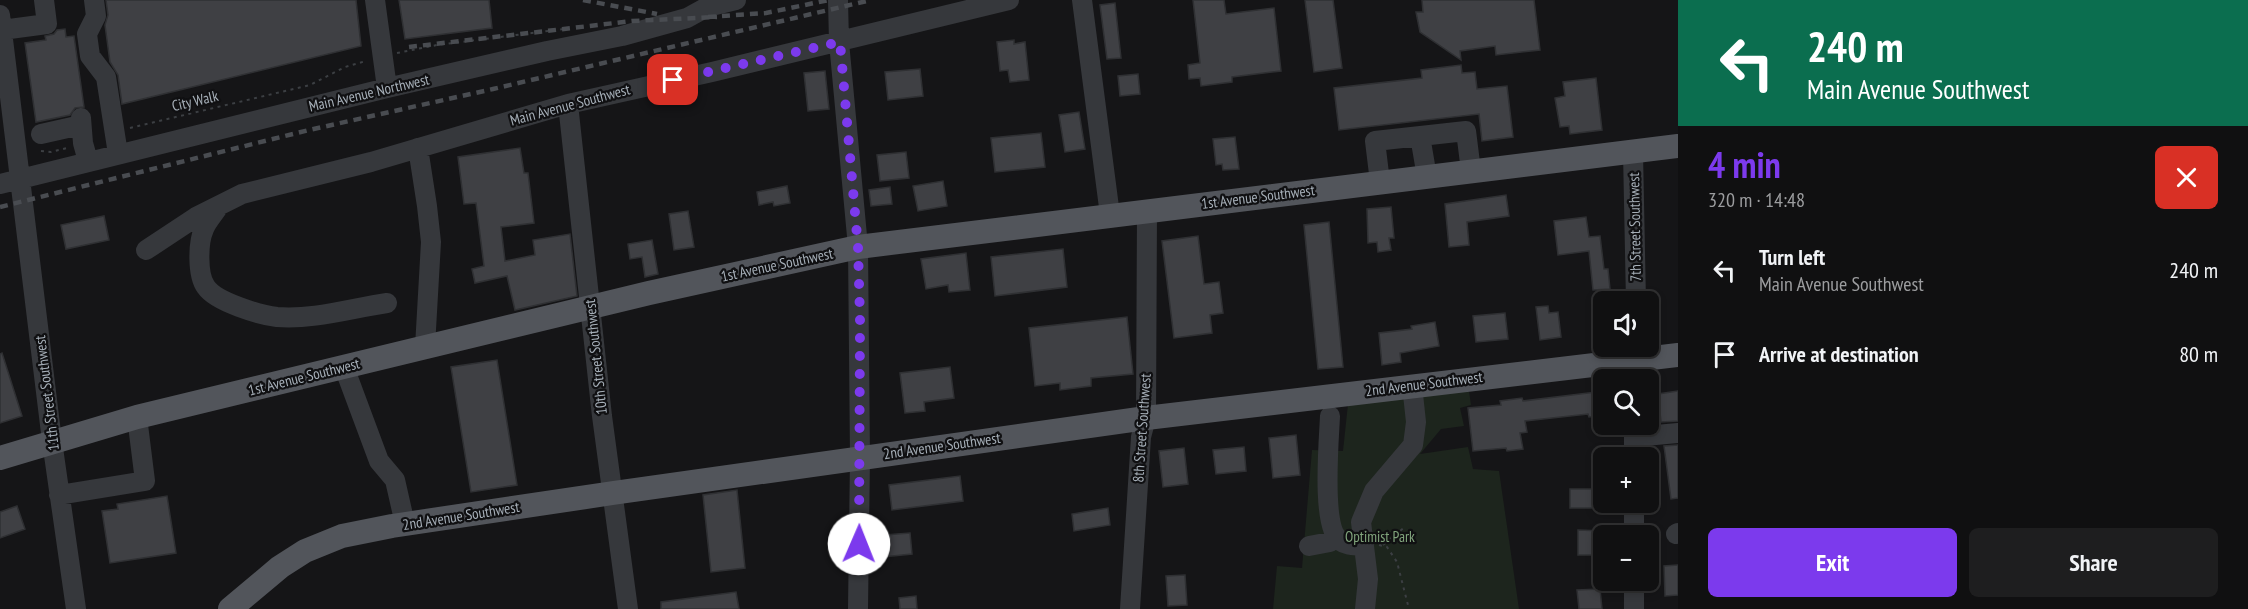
<!DOCTYPE html>
<meta charset="utf-8">
<style>
body{margin:0;font-family:"PT Sans Narrow",sans-serif;background:#1e1e1f;color:#f1f3f6;height:100vh;display:flex;flex-direction:column;font-size:22px;white-space:nowrap}
*{box-sizing:border-box;margin:0}
p{font-size:20px;color:#9c9d9f}
.icon{flex:none;width:33px;height:33px;fill:none;stroke:currentColor;stroke-width:2;stroke-linecap:round;stroke-linejoin:round}
.map{position:relative;flex:1;overflow:hidden}
.sheet{display:flex;flex-direction:column;background:#101011;width:570px}
.sheet>*{flex:none}
.guide{background:#0b6e4f;color:#fff;overflow:hidden}
.tools{position:absolute;left:1593px;top:291px;display:grid;gap:12px}
.tools a{display:grid;place-items:center;width:66px;height:66px;border-radius:9px;background:#101011;box-shadow:0 3px 9px #0003,0 0 0 2px #303031;font-size:30px}
.pin{position:absolute;display:grid;place-items:center;width:51px;height:51px;color:#fff;margin:-26px;border-radius:12px;box-shadow:0 3px 9px #0006}
.me{position:absolute;width:66px;margin:-33px;rotate:1deg;stroke-linejoin:round;filter:drop-shadow(0 0 4px #0008)}
.turn{display:flex;align-items:center;gap:21px;height:126px;padding:0 30px;font-size:27px}
.turn .icon{width:78px;height:78px;stroke-width:2.5}
.turn b{display:block;font-size:42px;line-height:51px}
.round{display:grid;place-items:center;flex:none;width:63px;height:63px;border-radius:9px;background:#1e1e1f}
.summary{display:flex;align-items:center;justify-content:space-between;height:102px;padding:0 30px}
h1{font-size:36px;font-weight:700;line-height:45px;color:#7c3aed}
.primary-button{display:flex;gap:12px;margin-top:auto;padding:12px 30px}
.primary-button a{flex:1;height:69px;border-radius:9px;background:#7c3aed;color:#fff;font-size:24px;font-weight:700;line-height:69px;text-align:center}
.primary-button a+a{background:#1e1e1f;color:#f1f3f6}
ul{padding:0;list-style:none}
li{display:flex;align-items:center;gap:18px;height:84px;padding:0 30px}
li div{flex:1}
li b{display:block;font-size:22px}
li em{font-style:normal}
main{display:flex;flex:1;min-height:0}
.map>svg:first-child{display:block}
.green{fill:#1d251d}
.building{fill:#3f4044;stroke:#2f3033;stroke-width:1.5}
.lines{fill:none;stroke-linecap:round;stroke-linejoin:round}
.path{stroke:#3c3f43;stroke-width:2;stroke-dasharray:3 4.5;stroke-linecap:butt}
.minor{stroke:#36383c;stroke-width:20}
.major{stroke:#52555b;stroke-width:24}
.rail{stroke:#494c51;stroke-width:4.5;stroke-dasharray:8 6;stroke-linecap:butt}
.route{stroke:#7c3aed;stroke-width:10;stroke-dasharray:0 18}
.labels{text-anchor:middle;stroke-width:4.5;stroke-linejoin:round;paint-order:stroke}
.street-label{font-size:15px;fill:#a6afb8;stroke:#101012}
.park-label{font-size:15px;fill:#81a47c;stroke:#101012}
</style>
<main>
<div class="map">
<svg width="1678" height="609" viewBox="0 0 1678 609">
<rect width="100%" height="100%" fill="#151517"/>
<path class="green" d="M 1469,391 L 1471,405 L 1460,408 L 1464,426 L 1441,429 L 1420,454 L 1468,447 L 1473,469 L 1499,471 L 1519,609 L 1273,609 L 1277,566 L 1302,568 L 1312,450 L 1343,451 L 1348,404 Z"/>
<path class="building" d="M 106,0 L 356,0 L 361,46 L 122,104 L 118,75 L 110,62 L 105,25 L 108,15 Z
M 399,0 L 489,0 L 492,28 L 405,39 Z
M 1193,0 L 1224,0 L 1226,14 L 1274,8 L 1281,71 L 1232,77 L 1232,82 L 1201,86 L 1200,78 L 1189,79 L 1188,65 L 1200,63 Z
M 1305,0 L 1333,0 L 1342,68 L 1314,72 Z
M 1422,0 L 1534,0 L 1540,50 L 1496,55 L 1495,46 L 1460,51 L 1461,60 L 1420,32 L 1416,12 L 1423,12 Z
M 1115,3 L 1121,58 L 1107,59 L 1100,5 Z
M 65,29 L 66,37 L 74,36 L 84,107 L 75,108 L 70,115 L 36,122 L 25,43 L 46,40 L 45,36 L 54,34 L 57,30 Z
M 1014,40 L 1014,44 L 1025,42 L 1029,80 L 1010,82 L 1008,70 L 1000,71 L 997,42 Z
M 1461,65 L 1462,73 L 1475,72 L 1477,89 L 1507,86 L 1513,137 L 1482,141 L 1479,114 L 1339,130 L 1334,88 L 1422,78 L 1421,70 Z
M 920,69 L 923,96 L 888,100 L 885,72 Z
M 825,71 L 829,109 L 808,111 L 804,73 Z
M 1138,74 L 1140,94 L 1120,96 L 1118,76 Z
M 1596,78 L 1602,130 L 1570,134 L 1569,126 L 1560,127 L 1555,98 L 1565,96 L 1563,82 Z
M 1079,112 L 1085,149 L 1065,152 L 1059,115 Z
M 1041,133 L 1045,167 L 995,172 L 991,138 Z
M 1235,137 L 1239,169 L 1223,170 L 1222,164 L 1216,165 L 1213,139 Z
M 520,148 L 524,173 L 528,173 L 534,223 L 501,227 L 505,261 L 535,255 L 533,240 L 570,234 L 577,296 L 515,310 L 507,276 L 475,283 L 472,269 L 484,266 L 476,203 L 464,204 L 458,157 Z
M 906,152 L 909,178 L 880,181 L 877,155 Z
M 943,181 L 947,206 L 918,211 L 913,186 Z
M 787,186 L 790,203 L 774,206 L 773,202 L 759,205 L 757,192 Z
M 890,187 L 892,204 L 871,206 L 869,190 Z
M 1506,195 L 1509,216 L 1467,222 L 1469,245 L 1449,247 L 1445,204 Z
M 1391,207 L 1394,238 L 1389,238 L 1391,250 L 1378,252 L 1377,242 L 1368,243 L 1367,209 Z
M 688,211 L 694,247 L 674,250 L 669,214 Z
M 104,216 L 109,240 L 66,249 L 61,225 Z
M 1586,217 L 1589,237 L 1600,236 L 1604,269 L 1608,269 L 1610,289 L 1593,290 L 1589,251 L 1558,255 L 1554,221 Z
M 1329,222 L 1343,367 L 1318,369 L 1304,225 Z
M 1198,236 L 1204,284 L 1219,282 L 1223,313 L 1210,315 L 1212,333 L 1174,338 L 1162,241 Z
M 652,240 L 658,274 L 645,277 L 642,257 L 630,259 L 628,244 Z
M 1063,249 L 1067,287 L 995,296 L 991,257 Z
M 966,253 L 970,290 L 949,292 L 948,285 L 926,289 L 921,259 Z
M 1548,306 L 1549,313 L 1558,312 L 1561,337 L 1540,340 L 1536,307 Z
M 1505,313 L 1508,339 L 1476,342 L 1473,316 Z
M 1127,317 L 1133,374 L 1091,378 L 1091,386 L 1060,390 L 1060,383 L 1035,386 L 1029,328 Z
M 1435,322 L 1439,346 L 1400,353 L 1401,362 L 1382,365 L 1379,333 L 1412,329 L 1411,326 Z
M 2,353 L 22,416 L 0,423 L 0,354 Z
M 497,360 L 517,485 L 471,492 L 451,367 Z
M 950,367 L 954,398 L 924,402 L 925,411 L 905,413 L 900,373 Z
M 1604,391 L 1604,415 L 1589,417 L 1588,414 L 1525,421 L 1527,432 L 1520,433 L 1523,449 L 1507,451 L 1506,448 L 1473,451 L 1468,408 L 1501,405 L 1500,401 L 1522,398 L 1523,401 Z
M 1678,391 L 1678,421 L 1661,422 L 1658,394 Z
M 1296,435 L 1300,475 L 1273,478 L 1269,438 Z
M 1678,445 L 1678,498 L 1671,499 L 1664,446 Z
M 1244,447 L 1246,471 L 1216,474 L 1213,450 Z
M 1184,448 L 1188,484 L 1163,487 L 1159,451 Z
M 960,476 L 963,501 L 892,510 L 889,485 Z
M 1570,489 L 1604,489 L 1604,508 L 1570,508 Z
M 737,490 L 745,568 L 711,572 L 703,495 Z
M 167,496 L 176,553 L 110,563 L 102,511 L 118,509 L 117,504 Z
M 17,506 L 25,529 L 0,538 L 0,512 Z
M 1108,508 L 1110,525 L 1074,531 L 1072,514 Z
M 1578,530 L 1604,531 L 1604,555 L 1578,555 Z
M 910,533 L 912,554 L 873,558 L 871,536 Z
M 1678,565 L 1678,595 L 1665,596 L 1664,566 Z
M 1185,575 L 1187,605 L 1168,606 L 1166,576 Z
M 1600,589 L 1602,609 L 1579,609 L 1577,590 Z
M 736,592 L 739,609 L 661,609 L 661,602 Z
M 916,596 L 917,609 L 900,609 L 899,598 Z"/>
<g class="lines">
<path class="path" d="M 397,53 L 437,45 L 564,29
M 130,128 L 310,85 L 345,67 L 366,61
M 41,151 L 51,152 L 67,148
M 1379,545 L 1387,547 L 1397,562 L 1409,609
M 1383,545 L 1406,526"/>
<path class="minor" d="M 94,0 L 96,16 L 87,34 L 90,56 L 106,77 L 118,154
M 375,0 L 387,88
M 838,0 L 839,42 L 858,247 L 860,458 L 858,609
M 1082,0 L 1110,215
M 0,15 L 52,441 L 76,609
M 2,30 L 47,24 L 44,0
M 568,104 L 602,416 L 628,609
M 81,118 L 83,143 L 88,161
M 41,134 L 81,125
M 1420,136 L 1427,177
M 418,148 L 427,206 L 431,242 L 425,347
M 1633,152 L 1636,302
M 1380,182 L 1375,141 L 1466,131 L 1471,171
M 0,184 L 387,88 L 547,51 L 622,36 L 687,18 L 707,7 L 736,0
M 219,206 C 214,214 207,221 204,229 C 198,242 197,275 206,287 C 216,302 260,315 277,317 C 313,320 352,308 387,303
M 146,250 L 196,217 L 242,194 L 371,162 L 568,104 L 712,72 L 1009,0
M 344,367 L 379,461 L 395,480 L 405,524
M 1635,380 L 1636,346
M 1330,416 C 1329,440 1321,527 1340,541 C 1347,546 1355,545 1363,546
M 1634,424 L 1634,458
M 1634,437 L 1678,433
M 59,495 L 145,481 L 137,417
M 1634,502 L 1634,536
M 1676,534 L 1678,533
M 1309,546 L 1330,542 L 1336,536
M 1634,580 L 1634,609
M 1130,609 L 1141,437 L 1146,418 L 1147,211
M 1365,609 L 1368,579 L 1361,522 L 1374,491 L 1413,445 L 1416,422 L 1412,385"/>
<path class="major" d="M 0,458 L 137,417 L 649,293 L 858,247 L 1678,146
M 230,609 L 280,567 L 305,551 L 342,536 L 392,526 L 613,493 L 1146,418 L 1678,355"/>
<path class="rail" d="M 583,0 L 657,14
M 708,17 L 766,13 L 829,0
M 409,47 L 632,21 L 717,17
M 0,207 L 309,130 L 493,89 L 871,0"/>
</g>
<g class="lines">
<path class="route" d="M 673,80 L 840,42 L 858,247 L 860,318 L 859,544"/>
</g>
<g class="labels">
<g class="street-label">
<text transform="translate(369 93) rotate(-13)" y="5">Main Avenue Northwest</text>
<text transform="translate(195 101) rotate(-13)" y="5">City Walk</text>
<text transform="translate(570 105) rotate(-15)" y="5">Main Avenue Southwest</text>
<text transform="translate(1258 197) rotate(-7)" y="5">1st Avenue Southwest</text>
<text transform="translate(1635 227) rotate(-91)" y="5">7th Street Southwest</text>
<text transform="translate(777 265) rotate(-12)" y="5">1st Avenue Southwest</text>
<text transform="translate(596 357) rotate(-96)" y="5">10th Street Southwest</text>
<text transform="translate(304 377) rotate(-14)" y="5">1st Avenue Southwest</text>
<text transform="translate(1424 384) rotate(-7)" y="5">2nd Avenue Southwest</text>
<text transform="translate(47 393) rotate(-97)" y="5">11th Street Southwest</text>
<text transform="translate(1142 428) rotate(-86)" y="5">8th Street Southwest</text>
<text transform="translate(942 446) rotate(-8)" y="5">2nd Avenue Southwest</text>
<text transform="translate(461 516) rotate(-9)" y="5">2nd Avenue Southwest</text>
</g>
<g class="park-label">
<text x="1380" y="542">Optimist Park</text>
</g>
</g>
</svg>
<div class="tools">
<a><svg class="icon" aria-label="sound" viewBox="0 0 24 24"><path d="M4 9h4l5-4v14l-5-4H4zM17 9q2 3 0 6"/></svg></a>
<a><svg class="icon" aria-label="search" viewBox="0 0 24 24"><circle cx="10" cy="10" r="6"/><path d="M15 15l6 6"/></svg></a>
<a>+</a>
<a>−</a>
</div>
<div class="pin" style="left:673px;top:80px;background:#d93025"><svg class="icon" aria-label="arrive" viewBox="0 0 24 24"><path d="M6 21V4h12l-3 4 3 4H6"/></svg></div>
<svg class="me" style="left:859px;top:544px" viewBox="-20 -20 40 40"><circle r="19" fill="#fff"/><path d="M0-13L10 11 0 6-10 11z" fill="#7c3aed"/></svg>
</div>
<section class="sheet">
<div class="guide">
<div class="turn"><svg class="icon" aria-label="left" viewBox="0 0 24 24"><path d="M17 20v-9H6M10 6l-5 5 5 5"/></svg><div><b>240 m</b>Main Avenue Southwest</div></div>
</div>
<div class="summary"><div><h1>4 min</h1><p>320 m · 14:48</p></div><a class="round" style="background:#d93025;color:#fff"><svg class="icon" aria-label="close" viewBox="0 0 24 24"><path d="M6 6l12 12M18 6L6 18"/></svg></a></div>
<ul>
<li><svg class="icon" aria-label="left" viewBox="0 0 24 24"><path d="M17 20v-9H6M10 6l-5 5 5 5"/></svg><div><b>Turn left</b><p>Main Avenue Southwest</p></div><em>240 m</em></li>
<li><svg class="icon" aria-label="arrive" viewBox="0 0 24 24"><path d="M6 21V4h12l-3 4 3 4H6"/></svg><div><b>Arrive at destination</b></div><em>80 m</em></li>
</ul>
<div class="primary-button"><a>Exit</a><a>Share</a></div>
</section>
</main>
